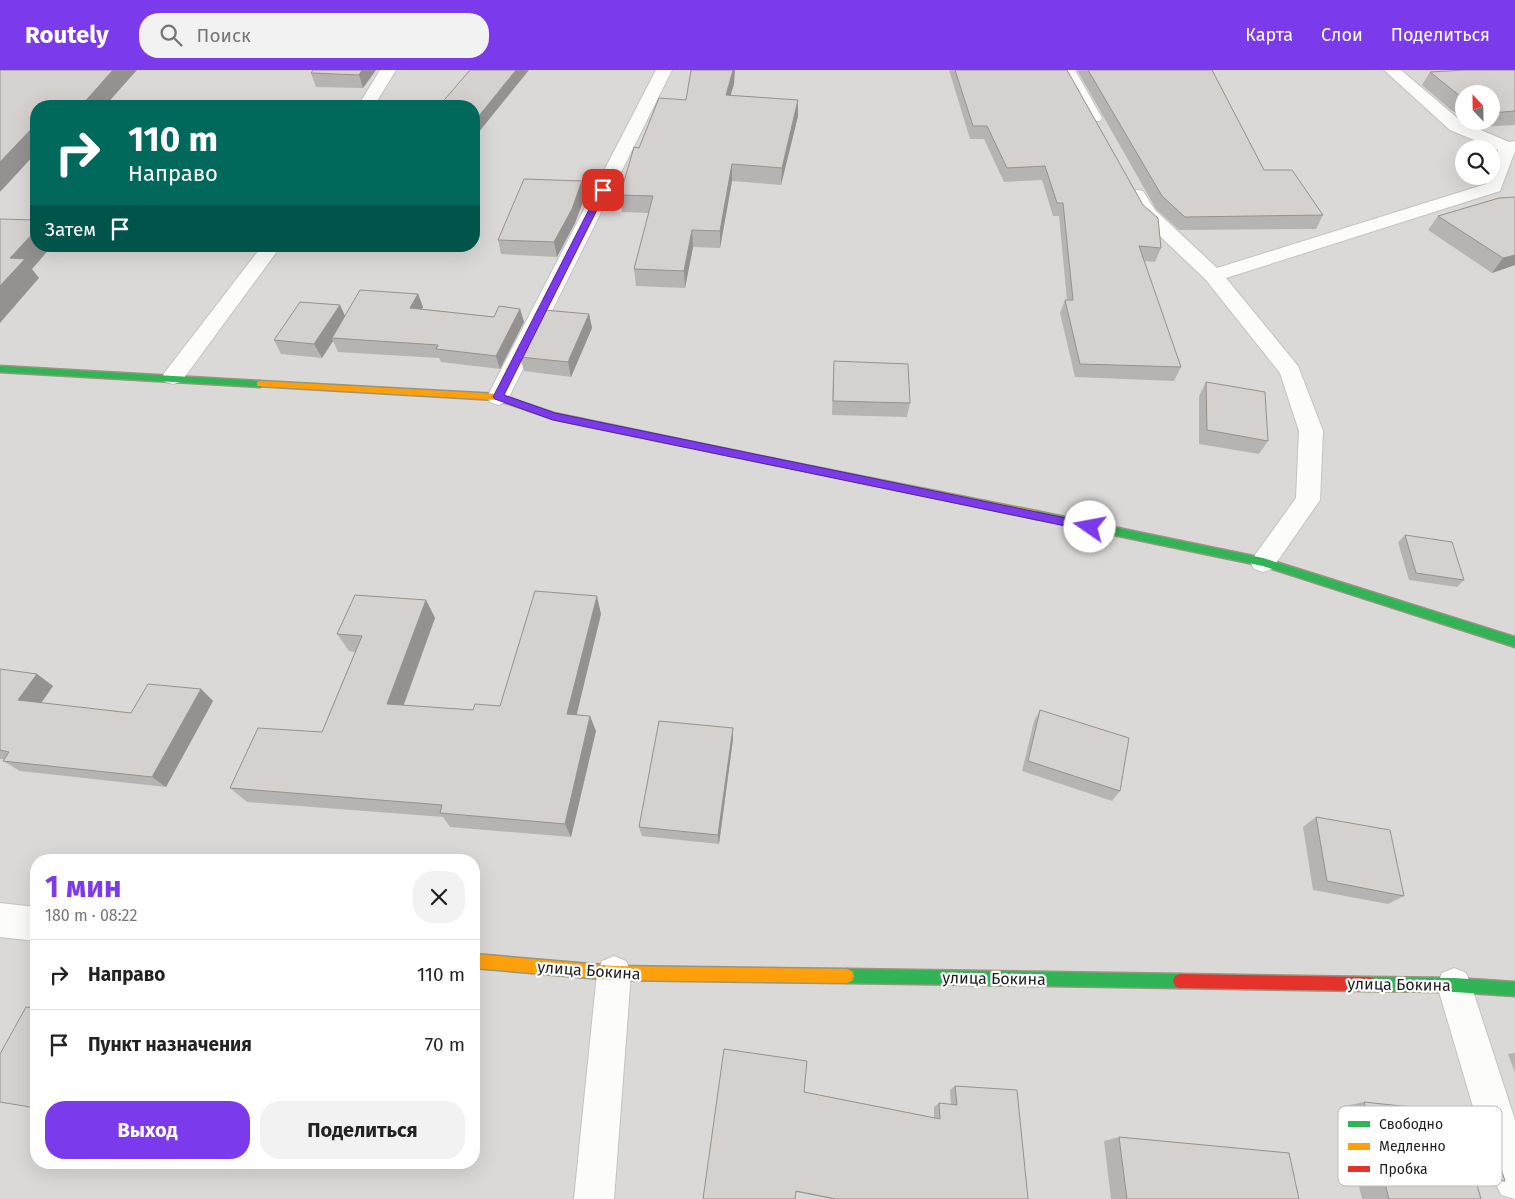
<!DOCTYPE html>
<html lang="ru">
<meta charset="utf-8">
<style>
body{margin:0;font-family:"Fira Sans",sans-serif;background:#f2f2f2;color:#222;height:100vh;display:flex;flex-direction:column;font-size:19px;white-space:nowrap}
*{box-sizing:border-box;margin:0}
p{font-size:16px;color:#767676}
.icon{flex:none;width:28px;height:28px;fill:none;stroke:currentColor;stroke-width:2;stroke-linecap:round;stroke-linejoin:round}
.map{position:relative;flex:1;overflow:hidden}
.drawer{position:absolute;left:30px;top:784px;width:450px;height:315px;display:flex;flex-direction:column;background:#fff;border-radius:20px;box-shadow:0 5px 20px #0002}
.drawer>*{flex:none}
.banner{position:absolute;left:30px;top:30px;width:450px;height:152px;border-radius:20px;box-shadow:0 5px 20px #0002;background:#00695c;color:#fff;overflow:hidden}
.needle{width:32px;rotate:338deg}
.buttons{position:absolute;left:1455px;top:15px;display:grid;gap:10px}
.buttons a{display:grid;place-items:center;width:45px;height:45px;border-radius:50%;background:#fff;box-shadow:0 5px 20px #0002;font-size:25px}
.pin{position:absolute;display:grid;place-items:center;width:42px;height:42px;color:#fff;margin:-21px;border-radius:10px;box-shadow:0 2px 8px #0006}
.me{position:absolute;width:55px;margin:-28px;rotate:282deg;stroke-linejoin:round;filter:drop-shadow(0 0 4px #0008)}
.turn{display:flex;align-items:center;gap:18px;height:105px;padding:0 15px;font-size:22px}
.turn .icon{width:65px;height:65px;stroke-width:2.5}
.turn b{display:block;font-size:35px;line-height:42px}
.then{display:flex;align-items:center;height:48px;padding:0 15px;background:#0003;gap:10px;font-size:19px}
.round{display:grid;place-items:center;flex:none;width:52px;height:52px;border-radius:20px;background:#f2f2f2}
.overview{display:flex;align-items:center;justify-content:space-between;height:85px;padding:0 15px}
h1{font-size:30px;font-weight:700;line-height:38px;color:#7c3aed}
.primary-button{display:flex;gap:10px;margin-top:auto;padding:10px 15px}
.primary-button a{flex:1;height:58px;border-radius:20px;background:#7c3aed;color:#fff;font-size:20px;font-weight:700;line-height:58px;text-align:center}
.primary-button a+a{background:#f2f2f2;color:#222}
ul{padding:0;list-style:none}
li{display:flex;align-items:center;gap:15px;height:70px;padding:0 15px;border-top:1px solid #e0e0e0}
li div{flex:1}
li b{display:block;font-size:19px}
li em{font-style:normal}
header{display:flex;align-items:center;gap:30px;box-sizing:border-box;height:70px;padding:0 25px;background:#7c3aed;color:#fff}
header strong{font-size:24px}
nav{display:flex;gap:28px;margin-inline-start:auto;font-size:18px}
.search{width:350px;height:45px;background:#f2f2f2;display:flex;align-items:center;gap:12px;box-sizing:border-box;padding:0 18px;border-radius:20px;color:#767676;font-size:19px}
.map>svg:first-child{display:block}
.residential{fill:#dbd9d7;fill-rule:evenodd}
.lines{fill:none;stroke-linecap:round;stroke-linejoin:round}
.street-casing{stroke:#c4c3c2;stroke-width:2}
.fast-casing{stroke:#96967d;stroke-width:3}
.slow-casing{stroke:#96967d;stroke-width:3}
.jam-casing{stroke:#96967d;stroke-width:3}
.street{fill:#fcfcfb;fill-rule:evenodd}
.fast{fill:#30b455;fill-rule:evenodd}
.slow{fill:#ff9f0a;fill-rule:evenodd}
.jam{fill:#e5322d;fill-rule:evenodd}
.wall{fill:#b6b4b2}
.shaded-wall{fill:#949291}
.building{fill:#d4d1cf;stroke:#949291}
.route{fill:#7c3aed;stroke:#51269a}
.labels{text-anchor:middle;stroke-width:4.5;stroke-linejoin:round;paint-order:stroke}
.near-street-label{font-size:16px;fill:#1d1d1d;stroke:#fff}
.key{fill:#fff;stroke:#bbb;stroke-width:1}
.key-label{font-size:14px;fill:#1d1d1d}
</style>
<header>
<strong>Routely</strong>
<div class="search"><svg class="icon" aria-label="search" viewBox="0 0 24 24"><circle cx="10" cy="10" r="6"/><path d="M15 15l6 6"/></svg>Поиск</div>
<nav><a>Карта</a><a>Слои</a><a>Поделиться</a></nav>
</header>
<div class="map">
<svg width="1515" height="1129" viewBox="0 0 1515 1129">
<rect width="100%" height="100%" fill="#ece9e6"/>
<path class="residential" d="M 0,0 L 1515,0 L 1515,1129 L 0,1129 ZM 1464,24 L 1491,24 L 1491,51 L 1464,51 ZM 36,36 L 474,36 L 474,176 L 36,176 ZM 1464,79 L 1491,79 L 1491,106 L 1464,106 ZM 36,790 L 474,790 L 474,1092 L 36,1092 Z"/>
<g class="lines">
<defs>
<path id="street" d="M 380,0 L 396,0 L 374,36 L 358,36 Z
M 656,0 L 672,0 L 509,327 L 506,332 L 498,335 L 490,332 L 487,327 Z
M 1059,0 L 1075,0 L 1102,48 L 1100,51 L 1088,51 Z
M 1384,0 L 1401,0 L 1462,52 L 1509,72 L 1515,71 L 1515,81 L 1500,121 L 1226,208 L 1298,296 L 1323,361 L 1320,430 L 1272,499 L 1263,502 L 1254,499 L 1250,492 L 1296,428 L 1299,361 L 1280,303 L 1206,210 L 1140,147 L 1128,125 L 1131,121 L 1137,120 L 1143,121 L 1155,140 L 1217,198 L 1486,114 L 1489,106 L 1491,106 L 1491,99 L 1498,80 L 1450,60 Z
M 262,176 L 281,176 L 181,312 L 173,314 L 165,312 L 162,307 L 165,302 Z
M 0,833 L 36,837 L 36,871 L 0,867 Z
M 614,886 L 626,891 L 631,903 L 614,1129 L 574,1129 L 597,903 L 602,891 Z
M 1454,898 L 1466,903 L 1471,915 L 1515,1050 L 1515,1129 L 1501,1125 L 1495,1111 L 1437,915 L 1442,903 Z"/>
<path id="fast" d="M 0,296 L 260,311 L 265,314 L 260,317 L 0,302 Z
M 1036,441 L 1263,488 L 1515,567 L 1515,577 L 1263,496 L 1032,448 L 1031,445 Z
M 847,899 L 1180,904 L 1185,906 L 1187,911 L 1185,916 L 1180,918 L 847,913 L 842,911 L 840,906 L 842,901 Z
M 1369,907 L 1454,908 L 1515,912 L 1515,926 L 1454,922 L 1369,921 L 1364,919 L 1362,914 L 1364,909 Z"/>
<path id="slow" d="M 260,311 L 498,324 L 533,336 L 535,338 L 530,341 L 497,330 L 257,316 L 257,312 Z
M 775,389 L 1036,441 L 1041,445 L 1036,449 L 772,394 L 770,392 Z
M 474,884 L 614,896 L 847,899 L 852,901 L 854,906 L 852,911 L 847,913 L 614,910 L 474,898 Z"/>
<path id="jam" d="M 530,335 L 554,343 L 775,389 L 780,392 L 775,395 L 553,349 L 527,340 L 525,338 Z
M 1180,904 L 1369,907 L 1374,909 L 1376,914 L 1374,919 L 1369,921 L 1180,918 L 1175,916 L 1173,911 L 1175,906 Z"/>
</defs>
<use href="#street" class="street-casing"/>
<use href="#fast" class="fast-casing"/>
<use href="#slow" class="slow-casing"/>
<use href="#jam" class="jam-casing"/>
<use href="#street" class="street"/>
<use href="#fast" class="fast"/>
<use href="#slow" class="slow"/>
<use href="#jam" class="jam"/>
</g>
<path class="wall" d="M 376,0 L 363,18 L 316,17 L 311,3 Z
M 949,0 L 1067,0 L 1161,178 L 1155,192 L 1144,191 L 1181,297 L 1174,311 L 1075,307 L 1060,243 L 1065,230 L 1067,230 L 1059,146 L 1053,146 L 1042,110 L 1004,112 L 984,69 L 970,69 Z
M 1077,0 L 1212,0 L 1264,100 L 1323,145 L 1316,159 L 1179,160 L 1156,139 Z
M 1515,0 L 1515,55 L 1478,57 L 1469,51 L 1491,51 L 1491,24 L 1464,24 L 1464,48 L 1451,40 L 1422,15 L 1430,2 Z
M 734,14 L 730,25 L 798,30 L 798,46 L 781,115 L 732,111 L 720,178 L 693,177 L 685,218 L 636,216 L 634,199 L 649,143 L 622,142 L 620,125 L 639,78 L 686,30 Z
M 582,111 L 585,126 L 575,153 L 557,187 L 501,184 L 498,170 Z
M 1515,127 L 1515,195 L 1492,203 L 1428,160 L 1438,146 Z
M 418,224 L 423,237 L 422,239 L 494,247 L 520,239 L 524,252 L 500,299 L 441,292 L 439,288 L 338,282 L 333,271 L 322,288 L 281,284 L 274,270 L 345,246 Z
M 589,244 L 592,258 L 571,307 L 524,301 L 520,287 Z
M 834,291 L 910,333 L 907,347 L 832,345 L 833,305 Z
M 1206,312 L 1268,371 L 1259,384 L 1199,374 L 1199,326 Z
M 1405,465 L 1464,510 L 1457,517 L 1409,510 L 1398,472 Z
M 426,530 L 435,548 L 404,635 L 473,640 L 500,636 L 601,544 L 576,645 L 596,661 L 571,767 L 450,757 L 443,747 L 247,732 L 230,718 L 322,662 L 355,582 L 349,581 L 337,564 Z
M 0,599 L 37,604 L 53,616 L 41,633 L 131,643 L 201,619 L 213,631 L 166,717 L 20,701 L 3,691 L 4,689 L 0,689 Z
M 1040,640 L 1120,721 L 1112,731 L 1022,701 L 1034,651 Z
M 733,658 L 733,669 L 719,774 L 642,766 L 639,757 Z
M 1316,747 L 1404,826 L 1388,834 L 1313,820 L 1303,757 Z
M 1515,983 L 1515,1003 L 1508,984 Z
M 955,1016 L 1028,1129 L 831,1129 L 796,1122 L 804,1022 L 934,1048 L 934,1037 L 939,1033 L 951,1035 L 950,1020 Z
M 1364,1032 L 1505,1111 L 1476,1112 L 1481,1129 L 1362,1129 L 1340,1037 Z
M 1119,1067 L 1299,1129 L 1111,1129 L 1104,1071 Z"/>
<path class="shaded-wall" d="M 113,0 L 137,0 L 105,36 L 81,36 Z
M 362,0 L 376,0 L 363,18 L 359,5 Z
M 516,0 L 529,0 L 474,68 L 474,52 Z
M 733,0 L 735,0 L 734,14 L 726,41 L 726,25 Z
M 798,30 L 798,46 L 781,115 L 782,98 Z
M 36,54 L 36,83 L 0,122 L 0,92 Z
M 732,94 L 732,111 L 720,178 L 720,161 Z
M 582,111 L 585,126 L 575,153 L 557,187 L 554,172 Z
M 36,160 L 36,176 L 52,176 L 32,199 L 39,208 L 0,253 L 0,216 L 10,188 Z
M 692,160 L 693,177 L 685,218 L 684,201 Z
M 1515,185 L 1515,195 L 1492,203 L 1503,188 Z
M 418,224 L 423,237 L 415,251 L 410,238 Z
M 340,235 L 347,250 L 332,268 L 333,271 L 322,288 L 314,274 Z
M 520,239 L 524,252 L 500,299 L 496,286 Z
M 589,244 L 592,258 L 571,307 L 568,292 Z
M 597,526 L 601,544 L 573,660 L 567,644 Z
M 426,530 L 435,548 L 398,650 L 387,634 Z
M 37,604 L 53,616 L 35,642 L 18,630 Z
M 201,619 L 213,631 L 166,717 L 152,707 Z
M 590,646 L 596,661 L 571,767 L 565,754 Z
M 733,658 L 733,669 L 719,774 L 718,765 Z"/>
<path class="building" d="M 0,0 L 113,0 L 81,36 L 36,36 L 36,54 L 0,92 Z
M 313,0 L 362,0 L 359,5 L 311,3 Z
M 470,0 L 516,0 L 474,52 L 474,36 L 439,36 Z
M 691,0 L 733,0 L 726,25 L 798,30 L 782,98 L 732,94 L 720,161 L 692,160 L 684,201 L 634,199 L 653,126 L 620,125 L 634,77 L 639,78 L 659,28 L 686,30 Z
M 955,0 L 1067,0 L 1143,135 L 1158,148 L 1161,178 L 1139,176 L 1181,297 L 1080,294 L 1065,230 L 1073,230 L 1063,133 L 1057,133 L 1045,96 L 1007,98 L 987,56 L 973,56 Z
M 1088,0 L 1212,0 L 1264,100 L 1292,100 L 1323,145 L 1185,147 L 1162,126 Z
M 1465,0 L 1515,0 L 1515,41 L 1491,43 L 1491,24 L 1464,24 L 1464,29 L 1460,26 L 1430,2 Z
M 524,109 L 582,111 L 572,139 L 554,172 L 498,170 Z
M 1515,127 L 1515,185 L 1503,188 L 1438,146 L 1499,128 Z
M 0,149 L 36,150 L 36,160 L 10,188 L 25,189 L 0,216 Z
M 360,220 L 418,224 L 410,238 L 494,247 L 499,236 L 520,239 L 496,286 L 436,279 L 438,275 L 332,268 Z
M 300,232 L 340,235 L 314,274 L 274,270 Z
M 544,240 L 589,244 L 568,292 L 520,287 Z
M 834,291 L 908,294 L 910,333 L 833,331 Z
M 1206,312 L 1265,322 L 1268,371 L 1207,360 Z
M 1405,465 L 1452,472 L 1464,510 L 1416,503 Z
M 535,521 L 597,526 L 567,644 L 590,646 L 565,754 L 440,743 L 442,735 L 230,718 L 258,658 L 322,662 L 362,566 L 337,564 L 355,525 L 426,530 L 387,634 L 473,640 L 475,634 L 500,636 Z
M 0,599 L 37,604 L 18,630 L 131,643 L 148,614 L 201,619 L 152,707 L 3,691 L 9,682 L 0,680 Z
M 1040,640 L 1129,668 L 1120,721 L 1028,691 Z
M 659,651 L 733,658 L 718,765 L 639,757 Z
M 1316,747 L 1390,760 L 1404,826 L 1327,811 Z
M 26,937 L 36,938 L 36,1038 L 0,1032 L 0,984 Z
M 724,979 L 807,991 L 804,1022 L 940,1049 L 939,1033 L 957,1035 L 955,1016 L 1017,1020 L 1028,1129 L 836,1129 L 796,1121 L 795,1129 L 703,1129 Z
M 1364,1032 L 1484,1045 L 1505,1111 L 1475,1108 L 1481,1129 L 1389,1129 Z
M 1119,1067 L 1289,1083 L 1299,1129 L 1127,1129 Z"/>
<path class="route" d="M 603,118 L 607,120 L 504,325 L 555,343 L 1090,453 L 1094,454 L 1095,457 L 1094,460 L 1090,461 L 553,350 L 495,329 L 493,327 L 599,120 Z"/>
<g class="labels">
<g class="near-street-label">
<text transform="translate(589 900) rotate(4)" y="6">улица Бокина</text>
<text transform="translate(994 908) rotate(1)" y="6">улица Бокина</text>
<text transform="translate(1399 914) rotate(1)" y="6">улица Бокина</text>
</g>
</g>
<rect x="1338" y="1036" width="164" height="80" rx="8" class="key"/>
<rect x="1348" y="1051" width="22" height="6" fill="#30b455"/>
<rect x="1348" y="1073" width="22" height="7" fill="#ff9f0a"/>
<rect x="1348" y="1096" width="22" height="6" fill="#e5322d"/>
<g class="key-label">
<text x="1379" y="1059">Свободно</text>
<text x="1379" y="1081">Медленно</text>
<text x="1379" y="1104">Пробка</text>
</g>
</svg>
<div class="buttons">
<a><svg class="needle" viewBox="-14 -14 28 28"><path d="M0-13l5 13h-10z" fill="#e53935"/><path d="M0 13l5-13h-10z" fill="#767676"/></svg></a>
<a><svg class="icon" aria-label="search" viewBox="0 0 24 24"><circle cx="10" cy="10" r="6"/><path d="M15 15l6 6"/></svg></a>
</div>
<div class="pin" style="left:603px;top:120px;background:#d93025"><svg class="icon" aria-label="arrive" viewBox="0 0 24 24"><path d="M6 21V4h12l-3 4 3 4H6"/></svg></div>
<svg class="me" style="left:1090px;top:457px" viewBox="-20 -20 40 40"><circle r="19" fill="#fff"/><path d="M0-13L10 11 0 6-10 11z" fill="#7c3aed"/></svg>
<div class="banner">
<div class="turn"><svg class="icon" aria-label="right" viewBox="0 0 24 24"><path d="M7 20v-9h11M14 6l5 5-5 5"/></svg><div><b>110 m</b>Направо</div></div>
<div class="then">Затем<svg class="icon" aria-label="arrive" viewBox="0 0 24 24"><path d="M6 21V4h12l-3 4 3 4H6"/></svg></div>
</div>
<section class="drawer">
<div class="overview"><div><h1>1 мин</h1><p>180 m · 08:22</p></div><a class="round"><svg class="icon" aria-label="close" viewBox="0 0 24 24"><path d="M6 6l12 12M18 6L6 18"/></svg></a></div>
<ul>
<li><svg class="icon" aria-label="right" viewBox="0 0 24 24"><path d="M7 20v-9h11M14 6l5 5-5 5"/></svg><div><b>Направо</b></div><em>110 m</em></li>
<li><svg class="icon" aria-label="arrive" viewBox="0 0 24 24"><path d="M6 21V4h12l-3 4 3 4H6"/></svg><div><b>Пункт назначения</b></div><em>70 m</em></li>
</ul>
<div class="primary-button"><a>Выход</a><a>Поделиться</a></div>
</section>
</div>
